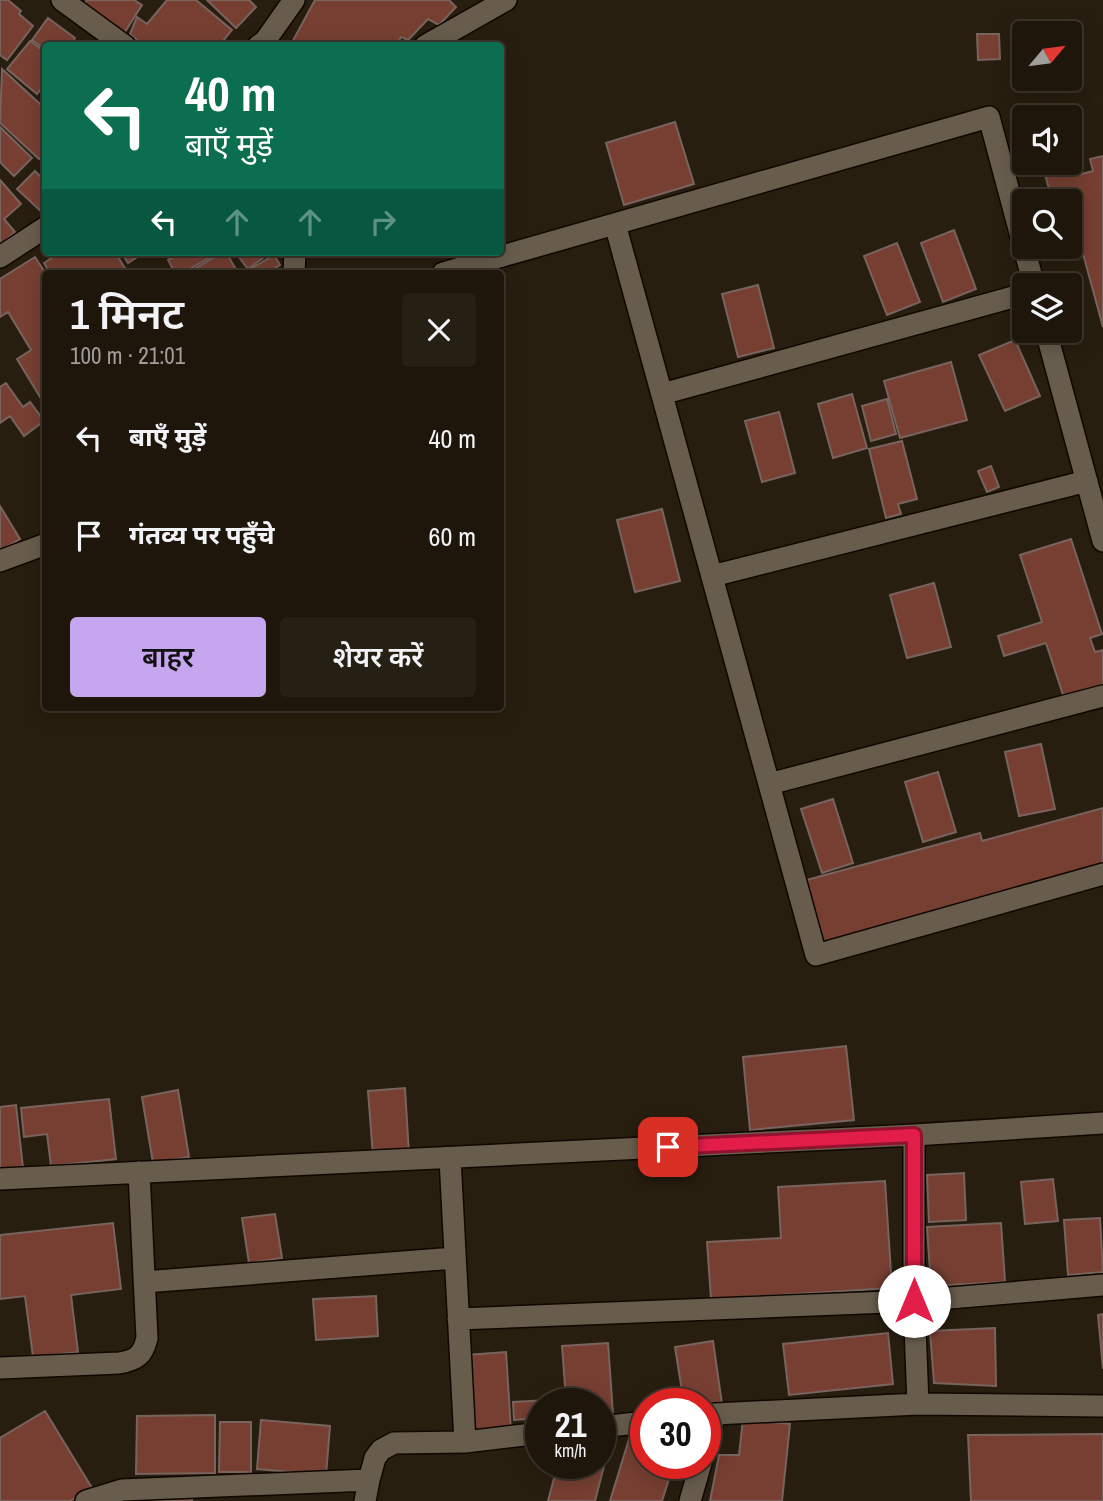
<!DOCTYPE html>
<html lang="hi">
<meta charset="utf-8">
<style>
body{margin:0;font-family:"Archivo Narrow","Noto Sans Devanagari",sans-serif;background:#261f14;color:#f1f3f6;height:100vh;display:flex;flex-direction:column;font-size:26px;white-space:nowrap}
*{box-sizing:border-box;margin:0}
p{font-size:23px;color:#a19f9d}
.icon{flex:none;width:38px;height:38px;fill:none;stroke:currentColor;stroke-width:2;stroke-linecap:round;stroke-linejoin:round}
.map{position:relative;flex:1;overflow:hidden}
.details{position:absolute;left:42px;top:270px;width:462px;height:441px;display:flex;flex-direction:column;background:#1e160b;border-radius:7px;box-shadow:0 4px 18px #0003,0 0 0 2px #3c352c}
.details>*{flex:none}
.banner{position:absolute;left:42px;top:42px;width:462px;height:214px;border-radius:7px;box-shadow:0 4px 18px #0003,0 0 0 2px #3c352c;background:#0b6e4f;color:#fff;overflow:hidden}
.needle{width:46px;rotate:61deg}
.tools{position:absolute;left:1012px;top:21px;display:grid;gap:14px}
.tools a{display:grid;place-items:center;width:70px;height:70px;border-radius:7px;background:#1e160b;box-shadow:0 4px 18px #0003,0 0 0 2px #3c352c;font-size:35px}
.speed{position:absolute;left:525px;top:1388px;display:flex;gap:14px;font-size:35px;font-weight:700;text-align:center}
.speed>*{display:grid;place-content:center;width:91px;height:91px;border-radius:50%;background:#1e160b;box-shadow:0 4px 18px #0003,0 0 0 2px #3c352c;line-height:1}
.speed small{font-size:18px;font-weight:400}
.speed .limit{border:10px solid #d22;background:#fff;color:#111}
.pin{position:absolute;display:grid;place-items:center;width:60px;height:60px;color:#fff;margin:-30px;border-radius:14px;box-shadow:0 4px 10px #0006}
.me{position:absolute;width:77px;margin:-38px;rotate:0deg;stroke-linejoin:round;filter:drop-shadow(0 0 5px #0008)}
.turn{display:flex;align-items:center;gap:24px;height:147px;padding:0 28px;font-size:32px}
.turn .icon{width:91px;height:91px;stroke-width:2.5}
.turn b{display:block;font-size:49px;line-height:60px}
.lanes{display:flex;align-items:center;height:66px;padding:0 28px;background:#0003;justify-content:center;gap:35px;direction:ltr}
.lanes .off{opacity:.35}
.round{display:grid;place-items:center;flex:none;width:74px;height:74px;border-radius:7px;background:#261f14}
.headline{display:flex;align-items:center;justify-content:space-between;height:119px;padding:0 28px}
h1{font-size:42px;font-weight:600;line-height:52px}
.button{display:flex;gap:14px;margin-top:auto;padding:14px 28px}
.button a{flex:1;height:80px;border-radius:7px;background:#c7a6f0;color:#111;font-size:28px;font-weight:600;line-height:80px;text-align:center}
.button a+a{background:#261f14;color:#f1f3f6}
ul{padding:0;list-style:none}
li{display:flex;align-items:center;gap:21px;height:98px;padding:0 28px}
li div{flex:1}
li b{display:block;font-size:26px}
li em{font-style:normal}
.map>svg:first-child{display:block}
.building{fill:#763f32;stroke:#78635e;stroke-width:2}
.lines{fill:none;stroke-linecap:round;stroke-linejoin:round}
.minor-casing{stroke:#100800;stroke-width:24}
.minor{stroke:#685d4d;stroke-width:21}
.route-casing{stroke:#92132f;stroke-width:18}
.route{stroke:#e11d48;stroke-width:12}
</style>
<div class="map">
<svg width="1103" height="1501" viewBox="0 0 1103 1501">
<rect width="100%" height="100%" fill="#281e0f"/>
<path class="building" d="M 0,0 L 8,0 L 21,11 L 19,14 L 33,26 L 7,60 L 0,55 Z
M 87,0 L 134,0 L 142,5 L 123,35 L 81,8 Z
M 167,0 L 196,0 L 232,30 L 219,46 L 144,46 L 130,34 L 137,17 L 147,24 Z
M 207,0 L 249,0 L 256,7 L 236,28 Z
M 315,0 L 449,0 L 456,7 L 439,25 L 428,19 L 408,40 L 401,37 L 396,46 L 358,46 L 354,43 L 357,46 L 290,46 Z
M 48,18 L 75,38 L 70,46 L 46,46 L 46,50 L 32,40 Z
M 977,34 L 999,34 L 1000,59 L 978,60 Z
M 30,41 L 46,53 L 46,83 L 37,94 L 7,69 Z
M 2,69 L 40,104 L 46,97 L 46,152 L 39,159 L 0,123 Z
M 675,122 L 694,184 L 624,205 L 606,143 Z
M 0,127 L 32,158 L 14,176 L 0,162 Z
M 1103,156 L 1103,327 L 1079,239 L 1069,242 L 1069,217 L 1071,216 L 1069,201 L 1052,201 L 1044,170 L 1070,164 L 1074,176 L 1093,171 L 1090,159 Z
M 35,171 L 46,182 L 46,216 L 17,189 Z
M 0,180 L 21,204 L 4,219 L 15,232 L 0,245 Z
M 954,230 L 976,289 L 943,302 L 921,243 Z
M 897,243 L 920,302 L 887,315 L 864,256 Z
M 61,252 L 115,252 L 128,273 L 50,273 L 44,263 Z
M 121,252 L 145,252 L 128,263 Z
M 182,252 L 219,252 L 183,273 L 175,273 L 168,260 Z
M 223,252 L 226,252 L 238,273 L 188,273 Z
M 235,252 L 265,252 L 267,255 L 248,269 Z
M 274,255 L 280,265 L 268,273 L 255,273 L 252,268 Z
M 35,257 L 46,274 L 46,407 L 17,359 L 31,350 L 8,312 L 0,317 L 0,279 Z
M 758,285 L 774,348 L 738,357 L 722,294 Z
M 1015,340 L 1040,396 L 1005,411 L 979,355 Z
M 951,362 L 967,420 L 900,438 L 884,381 Z
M 6,383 L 23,407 L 30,402 L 44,421 L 24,436 L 10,416 L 0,423 L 0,387 Z
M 852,394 L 867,448 L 833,458 L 818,404 Z
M 887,399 L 896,434 L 871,441 L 862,406 Z
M 779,412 L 795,473 L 762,482 L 745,421 Z
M 902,441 L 917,499 L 898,504 L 901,514 L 886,518 L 869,449 Z
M 991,466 L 999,487 L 987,492 L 978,471 Z
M 0,506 L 20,539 L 0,551 Z
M 662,509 L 680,581 L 635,592 L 617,520 Z
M 1071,539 L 1102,634 L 1090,638 L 1095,652 L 1103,650 L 1103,685 L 1064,698 L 1046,643 L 1004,656 L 998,636 L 1042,622 L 1020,555 Z
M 934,583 L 951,647 L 907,658 L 890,595 Z
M 1041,744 L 1055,809 L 1019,816 L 1005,752 Z
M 938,772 L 956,832 L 923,842 L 905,782 Z
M 833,799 L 853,863 L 822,873 L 801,809 Z
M 1103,808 L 1103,867 L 821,945 L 803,881 L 980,833 L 982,841 Z
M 846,1046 L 854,1120 L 750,1130 L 743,1057 Z
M 405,1088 L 409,1154 L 373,1156 L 368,1091 Z
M 178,1090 L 189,1157 L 153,1163 L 142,1097 Z
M 109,1099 L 116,1159 L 51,1166 L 47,1134 L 24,1137 L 21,1108 Z
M 16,1105 L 23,1168 L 0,1170 L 0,1107 Z
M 964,1173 L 966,1220 L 929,1222 L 927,1175 Z
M 1053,1179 L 1058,1221 L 1025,1224 L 1021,1182 Z
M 885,1181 L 892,1288 L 711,1299 L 707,1242 L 781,1238 L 778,1187 Z
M 275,1214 L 282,1258 L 249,1263 L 242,1218 Z
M 1100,1218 L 1103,1272 L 1068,1275 L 1064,1220 Z
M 113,1223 L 121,1289 L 71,1295 L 78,1352 L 33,1357 L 25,1296 L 0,1299 L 0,1235 Z
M 1001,1223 L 1005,1282 L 931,1286 L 927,1227 Z
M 376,1296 L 378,1336 L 316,1340 L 313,1299 Z
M 1103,1314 L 1103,1369 L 1098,1315 Z
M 995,1328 L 996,1386 L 934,1383 L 930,1331 Z
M 888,1333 L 893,1384 L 789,1395 L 783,1344 Z
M 713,1341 L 722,1404 L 705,1406 L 705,1404 L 684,1404 L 675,1347 Z
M 608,1343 L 613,1414 L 600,1414 L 600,1404 L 541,1404 L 541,1418 L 514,1420 L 513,1402 L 566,1399 L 562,1346 Z
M 506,1352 L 511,1431 L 472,1434 L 467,1355 Z
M 45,1411 L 92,1488 L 70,1501 L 0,1501 L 0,1438 Z
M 215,1415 L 215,1473 L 136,1474 L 137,1416 Z
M 743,1419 L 790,1424 L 782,1501 L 710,1501 L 719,1455 L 739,1455 Z
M 261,1420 L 330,1426 L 326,1475 L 257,1469 Z
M 220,1422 L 251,1422 L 251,1472 L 219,1472 Z
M 633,1426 L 646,1430 L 646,1463 L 674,1463 L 662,1501 L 610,1501 Z
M 1103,1434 L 1103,1501 L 971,1501 L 968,1435 Z
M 600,1460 L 605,1462 L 595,1501 L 548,1501 L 558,1463 L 600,1463 Z
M 192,1492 L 192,1501 L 123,1501 L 122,1494 Z"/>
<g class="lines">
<defs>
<path id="minor" d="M 62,0 L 125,46
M 258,46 L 265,41 L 294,0
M 425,46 L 506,0
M 615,224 L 816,955 L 1103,874
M 0,257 L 46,227
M 294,273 L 295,252
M 443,273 L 989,117 L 1034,285
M 1046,331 L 1103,541
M 662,394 L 1024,294
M 0,561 L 46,544
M 712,576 L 1087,481
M 769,784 L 1103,696
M 450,1158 L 465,1442
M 0,1179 L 914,1135 L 1103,1123
M 144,1282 L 455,1258
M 458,1319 L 914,1301 L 1103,1285
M 0,1368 L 119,1363 C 137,1360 143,1355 147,1338 L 139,1172
M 918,1404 L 1103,1406
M 600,1427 L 646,1422
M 705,1448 L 715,1414 L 918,1404 L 914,1301 L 914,1135
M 369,1480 L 375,1458 L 381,1450 L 394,1443 L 465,1442 L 541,1433
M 86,1501 L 122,1490 L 369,1480 L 365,1501
M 690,1501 L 701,1463"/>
</defs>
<use href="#minor" class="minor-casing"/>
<use href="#minor" class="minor"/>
</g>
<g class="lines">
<defs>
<path id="route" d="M 668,1147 L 914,1135 L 914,1301"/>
</defs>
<use href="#route" class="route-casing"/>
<use href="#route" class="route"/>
</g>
</svg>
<div class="tools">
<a><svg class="needle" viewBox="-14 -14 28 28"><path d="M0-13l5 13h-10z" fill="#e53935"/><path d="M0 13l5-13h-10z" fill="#a19f9d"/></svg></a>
<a><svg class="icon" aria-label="sound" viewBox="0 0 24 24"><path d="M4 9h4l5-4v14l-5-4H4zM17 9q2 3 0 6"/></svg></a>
<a><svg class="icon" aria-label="search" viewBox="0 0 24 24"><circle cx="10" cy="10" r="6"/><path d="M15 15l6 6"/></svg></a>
<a><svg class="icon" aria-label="layers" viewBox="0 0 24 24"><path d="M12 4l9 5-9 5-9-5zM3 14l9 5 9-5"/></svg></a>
</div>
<div class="speed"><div>21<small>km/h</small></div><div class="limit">30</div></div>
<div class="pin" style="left:668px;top:1147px;background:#d93025"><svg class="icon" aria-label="arrive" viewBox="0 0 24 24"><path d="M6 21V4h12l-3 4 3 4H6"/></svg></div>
<svg class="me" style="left:914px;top:1301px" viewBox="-20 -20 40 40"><circle r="19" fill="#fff"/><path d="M0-13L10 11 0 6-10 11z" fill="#e11d48"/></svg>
<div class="banner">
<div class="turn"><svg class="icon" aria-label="left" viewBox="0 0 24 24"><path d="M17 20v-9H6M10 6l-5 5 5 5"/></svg><div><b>40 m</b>बाएँ मुड़ें</div></div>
<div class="lanes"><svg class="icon" aria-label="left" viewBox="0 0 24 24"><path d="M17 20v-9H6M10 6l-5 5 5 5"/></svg><svg class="icon off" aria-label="ahead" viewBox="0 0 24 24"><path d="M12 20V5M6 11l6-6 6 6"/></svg><svg class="icon off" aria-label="ahead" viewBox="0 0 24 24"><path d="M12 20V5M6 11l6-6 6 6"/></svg><svg class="icon off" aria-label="right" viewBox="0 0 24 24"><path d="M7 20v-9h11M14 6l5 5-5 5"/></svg></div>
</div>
<section class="details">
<div class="headline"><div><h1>1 मिनट</h1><p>100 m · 21:01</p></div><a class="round"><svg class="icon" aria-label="close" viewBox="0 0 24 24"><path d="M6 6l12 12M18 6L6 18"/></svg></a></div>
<ul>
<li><svg class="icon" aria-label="left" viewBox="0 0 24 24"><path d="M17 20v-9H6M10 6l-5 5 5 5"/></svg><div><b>बाएँ मुड़ें</b></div><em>40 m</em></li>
<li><svg class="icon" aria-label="arrive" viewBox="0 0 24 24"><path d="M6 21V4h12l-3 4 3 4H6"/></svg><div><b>गंतव्य पर पहुँचे</b></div><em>60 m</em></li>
</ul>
<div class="button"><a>बाहर</a><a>शेयर करें</a></div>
</section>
</div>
